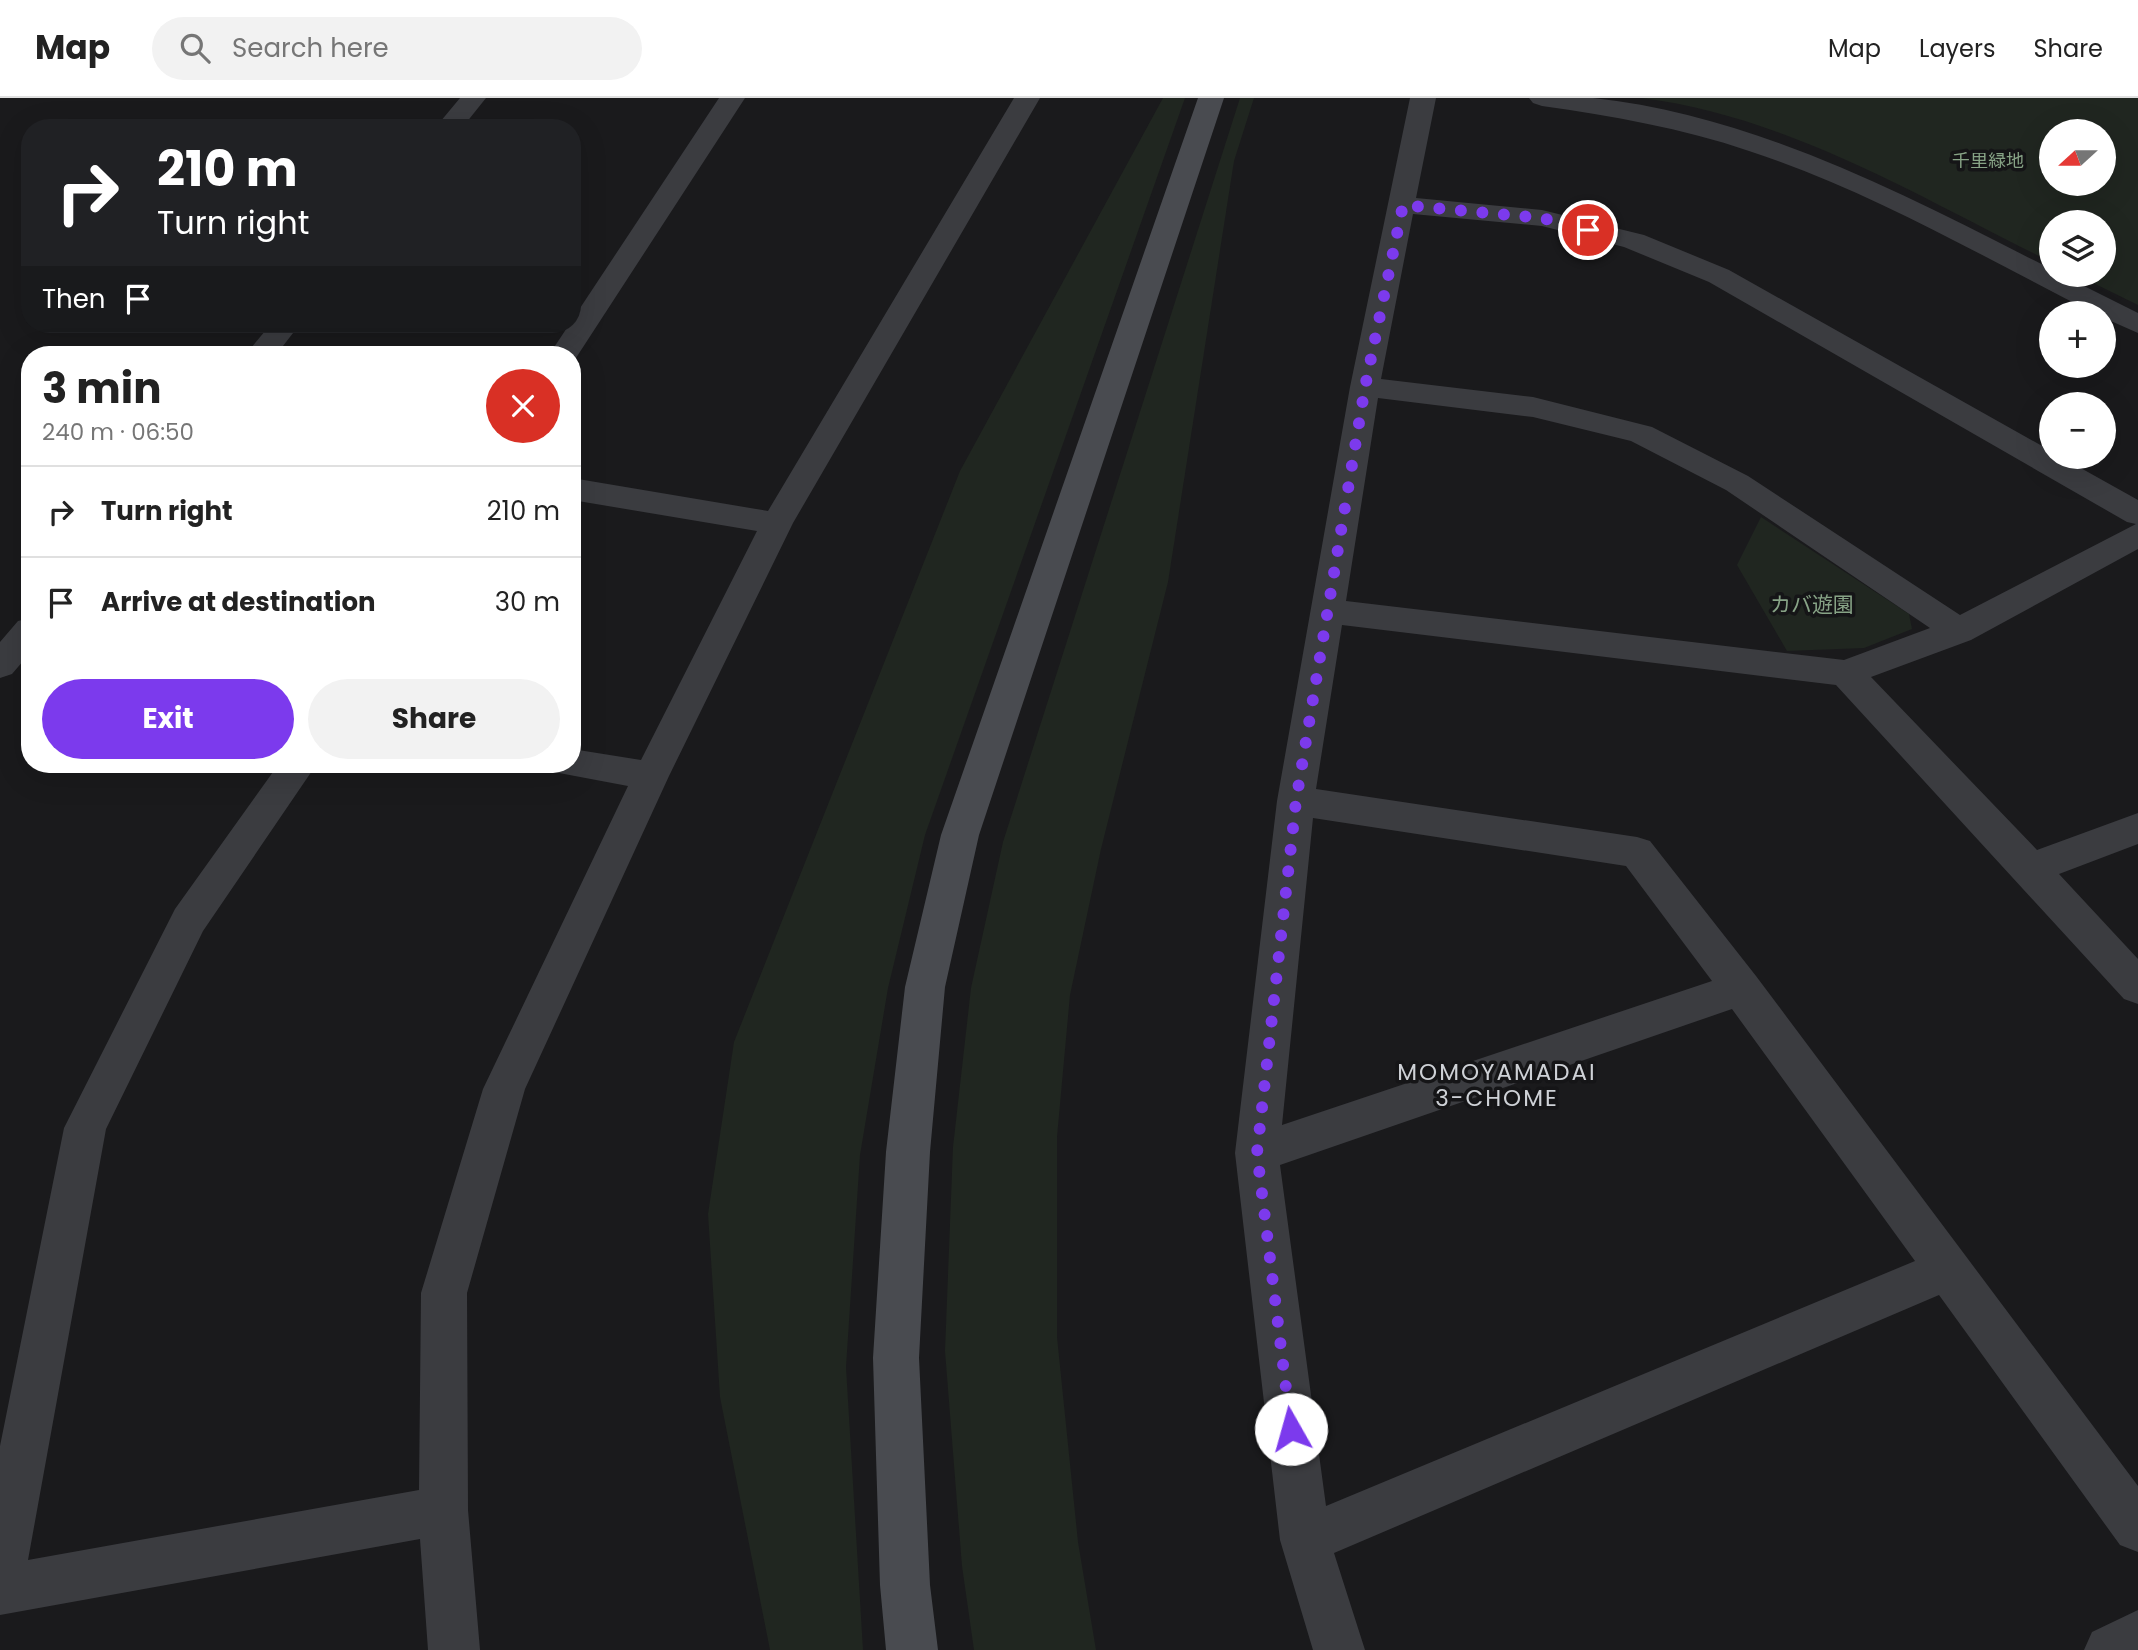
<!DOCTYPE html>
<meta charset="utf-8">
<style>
body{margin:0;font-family:Poppins,"Noto Sans JP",sans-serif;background:#f2f2f2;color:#222;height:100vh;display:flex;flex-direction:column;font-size:26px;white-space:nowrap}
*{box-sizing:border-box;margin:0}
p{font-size:23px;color:#767676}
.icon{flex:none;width:38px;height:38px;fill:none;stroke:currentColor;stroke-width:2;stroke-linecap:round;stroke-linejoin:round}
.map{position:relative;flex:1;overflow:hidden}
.details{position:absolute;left:21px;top:248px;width:560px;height:427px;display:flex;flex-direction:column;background:#fff;border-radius:28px;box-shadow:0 7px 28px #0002}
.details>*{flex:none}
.top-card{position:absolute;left:21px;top:21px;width:560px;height:214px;border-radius:28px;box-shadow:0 7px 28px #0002;background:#202124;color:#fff;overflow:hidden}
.needle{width:46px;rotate:249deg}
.buttons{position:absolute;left:2039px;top:21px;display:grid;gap:14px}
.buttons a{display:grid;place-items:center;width:77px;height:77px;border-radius:50%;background:#fff;box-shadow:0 7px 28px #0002;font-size:35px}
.pin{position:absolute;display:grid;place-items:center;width:60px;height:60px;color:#fff;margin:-30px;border:4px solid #fff;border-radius:50%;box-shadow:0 2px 7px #0007}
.me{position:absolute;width:77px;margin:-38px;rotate:353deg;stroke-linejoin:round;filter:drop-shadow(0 0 5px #0008)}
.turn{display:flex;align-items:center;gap:24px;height:147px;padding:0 21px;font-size:32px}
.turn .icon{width:91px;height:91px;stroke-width:2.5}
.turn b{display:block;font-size:49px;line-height:60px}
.then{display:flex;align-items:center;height:66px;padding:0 21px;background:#0003;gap:14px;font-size:26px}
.round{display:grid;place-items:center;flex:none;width:74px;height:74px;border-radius:37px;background:#f2f2f2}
.headline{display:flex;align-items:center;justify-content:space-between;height:119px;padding:0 21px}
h1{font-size:42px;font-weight:700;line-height:52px}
.cta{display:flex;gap:14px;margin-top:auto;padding:14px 21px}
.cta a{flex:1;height:80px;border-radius:42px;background:#7c3aed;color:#fff;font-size:28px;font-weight:700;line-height:80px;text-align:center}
.cta a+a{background:#f2f2f2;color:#222}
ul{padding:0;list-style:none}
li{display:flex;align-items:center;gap:21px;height:91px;padding:0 21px;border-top:2px solid #e0e0e0}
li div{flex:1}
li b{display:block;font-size:26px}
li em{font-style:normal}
header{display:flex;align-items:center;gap:42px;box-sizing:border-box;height:98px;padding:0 35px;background:#fff;border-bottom:2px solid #e0e0e0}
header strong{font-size:33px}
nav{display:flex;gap:38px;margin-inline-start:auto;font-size:24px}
.search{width:490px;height:63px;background:#f2f2f2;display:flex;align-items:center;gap:18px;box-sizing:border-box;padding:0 24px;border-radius:38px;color:#767676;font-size:26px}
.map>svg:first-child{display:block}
.green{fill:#202620;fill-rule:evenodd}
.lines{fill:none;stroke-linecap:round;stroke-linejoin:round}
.street{fill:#3b3c40;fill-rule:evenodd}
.secondary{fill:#494b50;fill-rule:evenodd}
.route{stroke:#7c3aed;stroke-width:12;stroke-dasharray:0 21.6}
.labels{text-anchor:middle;stroke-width:7;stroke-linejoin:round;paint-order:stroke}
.far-park-label{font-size:18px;fill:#87a386;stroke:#151517}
.park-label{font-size:21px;fill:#87a386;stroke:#151517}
.neighbourhood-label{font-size:23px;letter-spacing:2px;fill:#ced1d6;stroke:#151517}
</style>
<header>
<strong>Map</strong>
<div class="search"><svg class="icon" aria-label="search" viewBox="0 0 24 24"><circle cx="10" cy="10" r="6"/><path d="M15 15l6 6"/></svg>Search here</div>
<nav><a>Map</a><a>Layers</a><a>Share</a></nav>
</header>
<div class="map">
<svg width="2138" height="1552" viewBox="0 0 2138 1552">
<rect width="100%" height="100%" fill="#1a1a1c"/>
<path class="green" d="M 1163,0 L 1185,0 L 925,737 L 888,890 L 860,1057 L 846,1269 L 863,1552 L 770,1552 L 720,1299 L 708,1116 L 734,944 L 960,373 Z
M 1240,0 L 1254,0 L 1234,63 L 1168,484 L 1101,751 L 1070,897 L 1057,1039 L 1057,1239 L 1078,1444 L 1096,1552 L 974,1552 L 962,1468 L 945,1253 L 953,1049 L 971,890 L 1003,744 Z
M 1641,0 L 2138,0 L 2138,207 L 2077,177 L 2104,177 L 2104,124 L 2051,124 L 2051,164 C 1921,100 1788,18 1641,0 ZM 2051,33 L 2104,33 L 2104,86 L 2051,86 Z
M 1761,419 L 1909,516 L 1912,531 L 1864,550 L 1787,553 L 1737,467 Z"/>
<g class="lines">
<path class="street" d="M 460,0 L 486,0 L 462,30 L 435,30 Z
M 719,0 L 745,0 L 574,263 L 572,264 L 572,257 L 549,257 Z
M 1014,0 L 1040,0 L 793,425 L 669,678 L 525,991 L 467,1195 L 468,1412 L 480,1552 L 428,1552 L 420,1441 L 0,1517 L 0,1348 L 64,1030 L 175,811 L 278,667 L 316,667 L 203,833 L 106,1031 L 28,1462 L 419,1392 L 421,1195 L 483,991 L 628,688 L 559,675 L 555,667 L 572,667 L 572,651 L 641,662 L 757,433 L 572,402 L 572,380 L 768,413 Z
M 1410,0 L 1436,0 L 1416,100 L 1542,112 L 1644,137 L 1729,172 L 2051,353 L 2051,359 L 2061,359 L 2138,402 L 2138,451 L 1971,542 L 1871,579 L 2037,752 L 2138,715 L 2138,746 L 2059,776 L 2138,861 L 2138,906 L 2124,901 L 1836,587 L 1342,527 L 1316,691 L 1637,739 L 1650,743 L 1756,878 L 2138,1388 L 2138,1454 L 2120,1447 L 1939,1197 L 1334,1455 L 1365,1552 L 1313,1552 L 1280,1442 L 1235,1055 L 1277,703 L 1350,289 ZM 1413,116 L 1542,128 L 1624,149 L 1709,184 L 2127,424 L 2136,426 L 1960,517 L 1748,378 L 1652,329 L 1533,299 L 1381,281 ZM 1378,300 L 1533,319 L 1631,343 L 1726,392 L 1930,530 L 1844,562 L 1346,503 ZM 1313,720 L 1626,768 L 1712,883 L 1282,1027 ZM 1732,911 L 1915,1163 L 1326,1408 L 1280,1067 Z
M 1529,0 C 1550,0 1573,0 1593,0 C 1755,17 1909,99 2051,171 L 2051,177 L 2062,177 L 2138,215 L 2138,235 L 2104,220 L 2104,215 L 2094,215 C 1981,158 1869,92 1749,53 C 1682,30 1612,18 1542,8 L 1533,5 Z
M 271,226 L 300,226 L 276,257 L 245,257 Z
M 30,520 L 30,555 L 12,576 L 0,580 L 0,544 L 18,523 Z
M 2138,1512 L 2138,1552 L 2084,1552 L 2092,1534 Z"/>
<path class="secondary" d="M 1198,0 L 1224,0 L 979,737 L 945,889 L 930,1054 L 919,1260 L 930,1487 L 938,1552 L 886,1552 L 880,1487 L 873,1260 L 886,1054 L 905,889 L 941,737 Z"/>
</g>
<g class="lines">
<path class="route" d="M 1291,1331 L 1257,1055 L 1296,703 L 1365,289 L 1403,107 L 1542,120 L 1588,132"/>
</g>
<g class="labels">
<g class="far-park-label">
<text x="1988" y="69">千里緑地</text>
</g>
<g class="park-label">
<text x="1812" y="514">カバ遊園</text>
</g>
<g class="neighbourhood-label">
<text x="1497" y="982">MOMOYAMADAI<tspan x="1497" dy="26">3-CHOME</tspan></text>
</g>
</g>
</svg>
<div class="buttons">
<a><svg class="needle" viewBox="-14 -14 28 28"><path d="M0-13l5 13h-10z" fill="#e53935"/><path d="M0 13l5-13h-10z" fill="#767676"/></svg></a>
<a><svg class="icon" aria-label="layers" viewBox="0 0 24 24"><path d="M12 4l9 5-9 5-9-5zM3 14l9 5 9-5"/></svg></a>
<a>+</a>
<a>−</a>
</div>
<div class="pin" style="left:1588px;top:132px;background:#d93025"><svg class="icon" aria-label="arrive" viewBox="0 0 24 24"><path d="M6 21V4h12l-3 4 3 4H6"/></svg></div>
<svg class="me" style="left:1291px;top:1331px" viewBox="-20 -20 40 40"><circle r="19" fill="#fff"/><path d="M0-13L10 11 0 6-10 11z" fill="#7c3aed"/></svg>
<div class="top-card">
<div class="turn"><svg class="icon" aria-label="right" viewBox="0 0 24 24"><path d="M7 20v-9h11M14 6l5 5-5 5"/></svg><div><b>210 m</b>Turn right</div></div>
<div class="then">Then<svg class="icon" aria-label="arrive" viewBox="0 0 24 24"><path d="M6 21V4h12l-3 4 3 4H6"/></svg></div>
</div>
<section class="details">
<div class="headline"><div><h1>3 min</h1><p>240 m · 06:50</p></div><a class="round" style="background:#d93025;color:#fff"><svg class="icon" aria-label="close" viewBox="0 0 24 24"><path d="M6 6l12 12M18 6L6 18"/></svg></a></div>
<ul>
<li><svg class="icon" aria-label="right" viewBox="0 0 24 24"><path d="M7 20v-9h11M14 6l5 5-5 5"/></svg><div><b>Turn right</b></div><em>210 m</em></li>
<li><svg class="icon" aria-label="arrive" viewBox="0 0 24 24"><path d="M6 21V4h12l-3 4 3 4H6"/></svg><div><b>Arrive at destination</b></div><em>30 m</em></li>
</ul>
<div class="cta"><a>Exit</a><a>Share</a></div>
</section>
</div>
